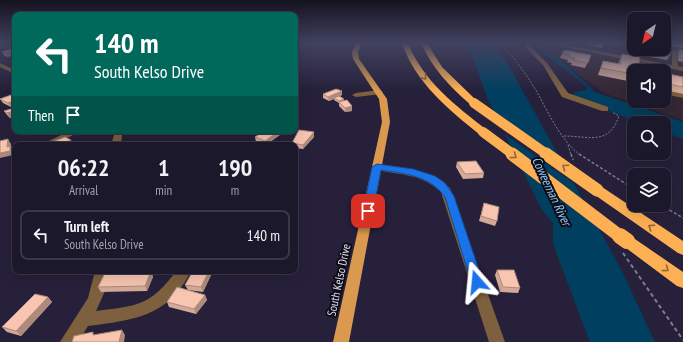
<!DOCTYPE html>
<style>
body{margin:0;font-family:"PT Sans Narrow",sans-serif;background:#292538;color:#f1f3f6;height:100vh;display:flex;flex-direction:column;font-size:15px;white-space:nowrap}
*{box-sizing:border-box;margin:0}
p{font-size:13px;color:#a0a0a9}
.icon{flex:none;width:22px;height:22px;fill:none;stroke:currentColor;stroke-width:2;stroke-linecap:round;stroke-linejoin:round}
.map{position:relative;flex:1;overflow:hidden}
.details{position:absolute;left:12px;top:142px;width:286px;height:132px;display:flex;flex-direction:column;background:#1c182c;border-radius:8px;box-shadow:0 4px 16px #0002,0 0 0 1px #3a3748}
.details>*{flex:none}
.guide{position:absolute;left:12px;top:12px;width:286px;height:122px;border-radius:8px;box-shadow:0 4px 16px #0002,0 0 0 1px #3a3748;background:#00695c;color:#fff;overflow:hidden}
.needle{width:26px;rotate:215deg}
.controls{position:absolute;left:627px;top:12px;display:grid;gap:8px}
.controls a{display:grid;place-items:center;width:44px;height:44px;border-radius:8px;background:#1c182c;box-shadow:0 4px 16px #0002,0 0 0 1px #3a3748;font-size:20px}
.pin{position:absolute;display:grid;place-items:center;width:34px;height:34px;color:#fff;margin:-17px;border-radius:8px;box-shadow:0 2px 6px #0006}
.me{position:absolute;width:44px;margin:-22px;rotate:342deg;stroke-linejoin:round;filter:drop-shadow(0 0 3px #0008)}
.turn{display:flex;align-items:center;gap:14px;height:84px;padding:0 16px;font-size:18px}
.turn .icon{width:52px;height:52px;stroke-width:2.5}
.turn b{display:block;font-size:28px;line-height:34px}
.then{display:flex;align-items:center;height:38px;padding:0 16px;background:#0003;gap:8px;font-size:15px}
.eta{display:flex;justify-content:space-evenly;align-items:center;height:68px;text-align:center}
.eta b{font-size:24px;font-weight:800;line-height:28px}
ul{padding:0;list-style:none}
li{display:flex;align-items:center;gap:12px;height:50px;margin:0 8px 6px;padding:0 8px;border:2px solid #3a3748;border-radius:8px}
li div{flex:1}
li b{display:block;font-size:15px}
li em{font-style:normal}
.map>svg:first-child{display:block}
.commercial{fill:#352733;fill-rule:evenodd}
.water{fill:#013f60}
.pier{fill:#26203a}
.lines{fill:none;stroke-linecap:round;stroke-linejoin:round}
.path-far2{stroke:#807b91;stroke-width:1;stroke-dasharray:2 1.5;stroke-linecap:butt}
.path-far1{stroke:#807b91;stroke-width:1.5;stroke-dasharray:3 2;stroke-linecap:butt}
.path{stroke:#807b91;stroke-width:2;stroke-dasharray:4 3;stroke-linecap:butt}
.minor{fill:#7e603e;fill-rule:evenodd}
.major{fill:#d9994e;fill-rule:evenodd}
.highway{fill:#fdb053;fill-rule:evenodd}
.highway-bridge-far2{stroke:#fdb053;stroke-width:10}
.highway-bridge-far1{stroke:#fdb053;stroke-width:13}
.highway-bridge{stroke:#fdb053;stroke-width:16}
.wall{fill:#d4a997}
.shaded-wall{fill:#ad8a7b}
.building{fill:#f7c5b0;stroke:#ad8a7b}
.oneway{stroke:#916638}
.route{fill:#1a73e8;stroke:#114b97}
.labels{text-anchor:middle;stroke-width:4;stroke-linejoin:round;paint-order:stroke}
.street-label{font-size:12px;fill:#e0ddef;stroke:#0e0c17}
.water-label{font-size:13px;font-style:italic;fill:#8dcaf6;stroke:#0e0c17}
</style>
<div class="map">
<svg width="683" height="342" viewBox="0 0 683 342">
<rect width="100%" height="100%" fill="#26203a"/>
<path class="commercial" d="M 542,43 L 634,43 L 634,49 L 664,49 L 664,43 L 683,43 L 683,120 L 604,93 L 547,51 L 546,44 ZM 634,71 L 664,71 L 664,101 L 634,101 Z"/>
<path class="water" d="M 462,43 L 489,43 L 508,64 L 620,267 L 655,342 L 590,342 L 553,244 L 553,223 L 542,210 L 488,100 L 471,52 Z
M 541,45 L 544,46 L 543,49 L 559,59 L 595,92 L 683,122 L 683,139 L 664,132 L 664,123 L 639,123 L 573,96 L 574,92 L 587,90 L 587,87 L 540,50 Z"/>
<path class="pier" d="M 490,109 L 561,159 L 575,184 L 502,132 Z"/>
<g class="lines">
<path class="path-far2" d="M 500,43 C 515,58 526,74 537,92 C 549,114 560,139 580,155
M 564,136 C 589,136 609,146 619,116 L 612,112
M 568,145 L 571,155"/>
<path class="path-far1" d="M 571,154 L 573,160
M 579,154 L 634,189
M 661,205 L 683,218"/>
<path class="path" d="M 623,253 L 683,340"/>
<path class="minor" d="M 525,43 L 531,43 L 530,46 L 547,63 L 568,93 L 608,107 L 608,111 L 602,111 L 562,97 L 543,65 L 525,47 Z
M 544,43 L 556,43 L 672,65 L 672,51 L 683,49 L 683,53 L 677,53 L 678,66 L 683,67 L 683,71 Z
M 0,63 L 15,70 L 15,74 L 0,67 Z
M 379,90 L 383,92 L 382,94 L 356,97 L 352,95 L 356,93 Z
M 664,90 L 683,94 L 683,98 L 664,94 Z
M 70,131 L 81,131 L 53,145 L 40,145 Z
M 112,131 L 120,131 L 122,135 L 121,145 L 111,145 L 114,135 Z
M 377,164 C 404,167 429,170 450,188 L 505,342 L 489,342 L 441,192 C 419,172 400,176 374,169 L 372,167 L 374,165 Z
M 95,271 L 109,271 L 105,291 L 96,311 C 136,306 151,306 176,271 L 191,271 C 168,317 134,320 88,326 L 78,342 L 60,342 L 88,298 Z"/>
<path class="major" d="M 356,43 L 362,43 L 358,52 L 359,59 L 387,99 L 390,122 L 349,342 L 333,342 L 382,122 L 379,99 L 353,59 L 352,52 Z"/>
<path class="highway" d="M 402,43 L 408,43 C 423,81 456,106 487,130 L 488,132 L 487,134 L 479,134 C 448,109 415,82 402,43 Z
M 421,43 L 427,43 L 442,67 L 477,101 L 477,105 L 471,105 C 450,87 432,68 421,43 Z
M 597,186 L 602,187 L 683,241 L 683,255 L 678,253 L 592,193 L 591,190 L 592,187 Z
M 627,235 L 632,237 L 683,272 L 683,288 L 677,286 L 622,245 L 620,241 L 622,237 Z"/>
<path class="highway-bridge-far2" d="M 474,103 L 548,155
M 483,132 L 514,155"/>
<path class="highway-bridge-far1" d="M 512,154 L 621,237
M 546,154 L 597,190"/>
<path class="highway-bridge" d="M 620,236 L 627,241"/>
</g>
<path class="wall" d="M 587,43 L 605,43 L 602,48 L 586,45 Z
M 664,43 L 683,43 L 683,48 L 664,45 Z
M 15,48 L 15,57 L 13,55 L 7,57 L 4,55 L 2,52 Z
M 635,49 L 661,49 L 670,55 L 667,60 L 634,54 Z
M 680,49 L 683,50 L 683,62 L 678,61 L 678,53 Z
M 562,53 L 591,55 L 585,68 L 571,65 L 572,63 L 567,62 L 568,60 L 560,58 Z
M 622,54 L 634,71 L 634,80 L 633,82 L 598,75 L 603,61 L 618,64 Z
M 664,73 L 683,77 L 683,94 L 664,90 Z
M 323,94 L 342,95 L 340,96 L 344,101 L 352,106 L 352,111 L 345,112 L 339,106 L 339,103 L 334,100 L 334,99 L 329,101 L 323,98 Z
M 15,97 L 11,107 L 3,103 L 0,99 Z
M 15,108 L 15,116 L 10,118 L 7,115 L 4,111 Z
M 284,132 L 266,145 L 256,142 L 255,137 Z
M 314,137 L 303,149 L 295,148 L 295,145 L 292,145 L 292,143 Z
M 457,162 L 484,173 L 483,178 L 463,179 L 456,167 Z
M 484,203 L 497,221 L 495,226 L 479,221 Z
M 497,270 L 520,288 L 518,293 L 500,292 L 495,275 Z
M 151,271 L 153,277 L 147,291 L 101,292 L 98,287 Z
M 192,271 L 213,271 L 203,292 L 188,290 L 185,285 L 192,272 Z
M 205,295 L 207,300 L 196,314 L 169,307 L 167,302 Z
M 48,297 L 52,302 L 21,336 L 7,332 L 2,327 Z"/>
<path class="shaded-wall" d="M 15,50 L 15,55 L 11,53 L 13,55 L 7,57 L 5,53 Z
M 342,91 L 342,95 L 329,101 L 328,97 Z
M 15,100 L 15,105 L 11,107 L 8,103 Z
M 352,106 L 352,111 L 345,112 L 345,108 Z
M 13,111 L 15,114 L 15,116 L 10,118 L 7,113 Z
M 279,131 L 284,131 L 284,132 L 265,145 L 265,141 Z
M 314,132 L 314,137 L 303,149 L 303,145 Z
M 8,139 L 11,144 L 11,146 L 13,151 L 13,155 L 0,158 L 0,153 L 7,147 Z
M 71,140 L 73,145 L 60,145 Z
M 151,271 L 153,277 L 147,291 L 145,286 Z
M 209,271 L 213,271 L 203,292 L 201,287 Z
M 205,295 L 207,300 L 196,314 L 194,309 Z
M 48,297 L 52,302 L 21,336 L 16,331 Z
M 122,330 L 125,335 L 124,342 L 119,342 Z"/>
<path class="building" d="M 15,48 L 15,50 L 5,53 L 2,52 Z
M 639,49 L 661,49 L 670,51 L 670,55 Z
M 680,49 L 683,50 L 683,58 L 680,58 Z
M 565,50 L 591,55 L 588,63 L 573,60 L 575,58 L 569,57 L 570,55 L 562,53 Z
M 622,54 L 640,57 L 638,71 L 634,71 L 634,74 L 601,68 L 603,61 L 620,64 Z
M 664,73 L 683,77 L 683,87 L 664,83 Z
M 336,89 L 342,91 L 328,97 L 323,94 Z
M 11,95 L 15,97 L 15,100 L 8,103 L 0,99 Z
M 339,96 L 344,99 L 339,101 L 334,98 Z
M 347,100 L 352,106 L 345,108 L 339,102 Z
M 15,108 L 15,112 L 13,111 L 7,113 L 4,111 Z
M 299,130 L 314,132 L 303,145 L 292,143 Z
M 265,131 L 279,131 L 265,141 L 255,137 Z
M 65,137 L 71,140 L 60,145 L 56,145 L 52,142 Z
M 8,139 L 7,147 L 10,146 L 10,151 L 0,153 L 0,141 Z
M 79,143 L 88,143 L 86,145 L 77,145 Z
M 476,161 L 484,173 L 465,174 L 457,162 Z
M 484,203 L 499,207 L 497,221 L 481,216 Z
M 497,270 L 514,270 L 520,288 L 503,287 Z
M 151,271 L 145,286 L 98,287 L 105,273 Z
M 193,271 L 209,271 L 201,287 L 185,285 Z
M 177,287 L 205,295 L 194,309 L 167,302 Z
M 35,294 L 48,297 L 16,331 L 2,327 Z
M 122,330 L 119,342 L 72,342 L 74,336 L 93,332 L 93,335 Z"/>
<defs><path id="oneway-chevron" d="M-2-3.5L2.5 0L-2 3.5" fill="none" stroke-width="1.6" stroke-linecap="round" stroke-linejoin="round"/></defs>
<g class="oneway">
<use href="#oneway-chevron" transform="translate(424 77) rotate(53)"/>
<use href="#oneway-chevron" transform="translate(514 156) rotate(37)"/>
<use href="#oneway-chevron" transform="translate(565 167) rotate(-145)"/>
<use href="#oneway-chevron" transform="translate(651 227) rotate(-146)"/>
<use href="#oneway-chevron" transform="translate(666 269) rotate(36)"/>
</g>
<linearGradient id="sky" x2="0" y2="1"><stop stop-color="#151220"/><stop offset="0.47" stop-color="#414260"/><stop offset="1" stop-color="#414260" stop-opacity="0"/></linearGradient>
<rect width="683" height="91" fill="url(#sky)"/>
<path class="route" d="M 377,164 L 413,169 L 435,176 L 445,183 L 454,196 L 483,282 L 481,285 L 477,287 L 472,285 L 445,197 C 429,175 405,174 381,170 L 373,211 L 371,213 L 364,213 L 363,211 L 372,167 Z"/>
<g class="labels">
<g class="street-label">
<text transform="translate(339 280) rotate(-78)" y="4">South Kelso Drive</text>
</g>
<g class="water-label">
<text transform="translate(552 191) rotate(65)" y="5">Coweeman River</text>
</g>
</g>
</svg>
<div class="controls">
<a><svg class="needle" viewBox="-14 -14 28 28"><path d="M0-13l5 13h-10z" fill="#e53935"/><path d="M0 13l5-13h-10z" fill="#a0a0a9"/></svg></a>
<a><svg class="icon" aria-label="sound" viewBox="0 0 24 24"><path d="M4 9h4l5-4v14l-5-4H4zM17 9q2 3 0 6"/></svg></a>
<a><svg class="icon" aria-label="search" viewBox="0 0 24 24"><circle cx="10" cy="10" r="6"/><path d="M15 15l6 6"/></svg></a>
<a><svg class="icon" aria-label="layers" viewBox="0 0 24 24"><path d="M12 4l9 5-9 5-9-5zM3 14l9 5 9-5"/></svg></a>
</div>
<div class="pin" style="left:368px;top:211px;background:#d93025"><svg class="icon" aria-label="arrive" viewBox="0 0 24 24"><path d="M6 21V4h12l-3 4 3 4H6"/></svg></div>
<svg class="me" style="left:477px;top:282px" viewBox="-20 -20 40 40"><path d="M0-17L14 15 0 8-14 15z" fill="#1a73e8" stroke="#fff" stroke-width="4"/></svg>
<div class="guide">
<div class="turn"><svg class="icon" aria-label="left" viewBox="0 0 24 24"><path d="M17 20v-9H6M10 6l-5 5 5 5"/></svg><div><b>140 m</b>South Kelso Drive</div></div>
<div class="then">Then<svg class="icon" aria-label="arrive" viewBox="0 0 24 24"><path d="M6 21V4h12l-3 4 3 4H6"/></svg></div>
</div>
<section class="details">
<div class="eta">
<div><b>06:22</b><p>Arrival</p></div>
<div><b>1</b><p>min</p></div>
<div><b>190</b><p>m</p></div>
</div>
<ul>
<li><svg class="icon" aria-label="left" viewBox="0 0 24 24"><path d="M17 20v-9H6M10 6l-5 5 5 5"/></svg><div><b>Turn left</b><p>South Kelso Drive</p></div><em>140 m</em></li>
</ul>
</section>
</div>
